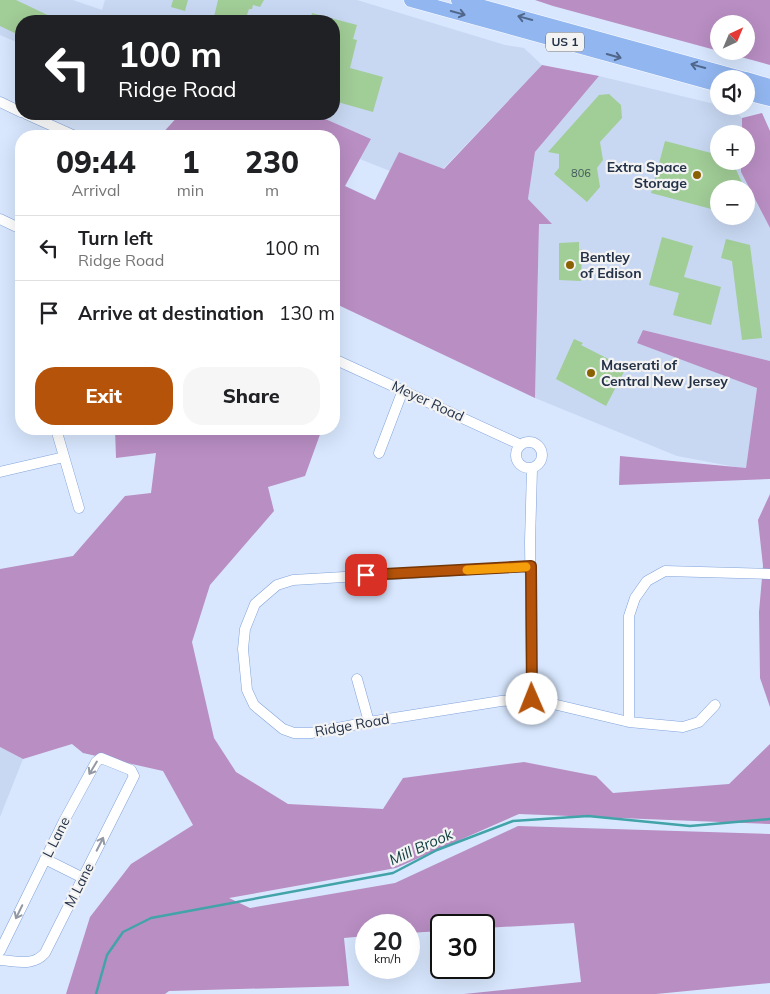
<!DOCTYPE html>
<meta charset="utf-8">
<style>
body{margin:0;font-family:Mulish,sans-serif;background:#f6f6f6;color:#202124;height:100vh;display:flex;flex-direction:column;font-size:19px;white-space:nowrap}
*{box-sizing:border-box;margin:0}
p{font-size:16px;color:#757577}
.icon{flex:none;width:28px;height:28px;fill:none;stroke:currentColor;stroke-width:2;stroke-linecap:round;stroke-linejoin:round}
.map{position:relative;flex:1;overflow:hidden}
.sheet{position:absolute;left:15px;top:130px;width:325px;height:305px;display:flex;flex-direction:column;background:#fff;border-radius:20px;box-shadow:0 5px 20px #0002}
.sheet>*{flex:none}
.hud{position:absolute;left:15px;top:15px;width:325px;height:105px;border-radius:20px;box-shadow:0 5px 20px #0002;background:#202124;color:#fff;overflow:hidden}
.needle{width:32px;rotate:44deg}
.controls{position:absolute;left:710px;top:15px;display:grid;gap:10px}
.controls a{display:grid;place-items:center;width:45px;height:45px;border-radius:50%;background:#fff;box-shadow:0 5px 20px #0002;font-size:25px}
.speed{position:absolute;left:355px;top:914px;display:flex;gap:10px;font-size:25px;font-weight:700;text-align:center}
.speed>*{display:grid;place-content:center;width:65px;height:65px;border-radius:50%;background:#fff;box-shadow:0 5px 20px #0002;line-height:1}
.speed small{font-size:12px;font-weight:400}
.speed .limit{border:2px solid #111;border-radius:8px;background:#fff;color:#111}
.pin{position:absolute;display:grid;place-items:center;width:42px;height:42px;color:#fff;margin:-21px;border-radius:10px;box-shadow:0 2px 8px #0006}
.me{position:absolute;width:55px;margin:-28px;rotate:359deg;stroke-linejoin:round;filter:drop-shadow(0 0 4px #0008)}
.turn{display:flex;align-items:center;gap:18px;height:105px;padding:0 20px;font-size:22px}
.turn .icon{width:65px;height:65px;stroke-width:2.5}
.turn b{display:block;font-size:35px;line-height:42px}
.eta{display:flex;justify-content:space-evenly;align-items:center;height:85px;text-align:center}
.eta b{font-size:30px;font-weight:800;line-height:35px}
.cta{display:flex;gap:10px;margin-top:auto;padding:10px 20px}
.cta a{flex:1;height:58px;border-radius:20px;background:#b45309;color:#fff;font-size:20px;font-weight:800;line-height:58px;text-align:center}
.cta a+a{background:#f6f6f6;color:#202124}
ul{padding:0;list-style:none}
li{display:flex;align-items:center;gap:15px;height:65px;padding:0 20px;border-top:1px solid #e0e0e0}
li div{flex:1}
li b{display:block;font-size:19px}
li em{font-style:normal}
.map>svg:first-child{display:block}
.built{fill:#c8d8f2;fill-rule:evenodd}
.forest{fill:#b98ec3;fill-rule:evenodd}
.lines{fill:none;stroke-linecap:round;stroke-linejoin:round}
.stream{stroke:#42a3a8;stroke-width:2.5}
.building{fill:#a1cd97}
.minor-casing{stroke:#82a3da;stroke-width:11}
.highway-casing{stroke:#fff;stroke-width:15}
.minor{stroke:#fff;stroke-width:10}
.highway{stroke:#92b6f0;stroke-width:14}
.oneway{stroke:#50678b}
.oneway2{stroke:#9298a4}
.route-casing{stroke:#753606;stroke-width:12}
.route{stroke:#b45309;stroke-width:9}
.slow{stroke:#f59e0b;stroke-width:9}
.poi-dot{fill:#8a6202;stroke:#f3f3f3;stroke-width:2}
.labels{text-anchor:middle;stroke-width:4.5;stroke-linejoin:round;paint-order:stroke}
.number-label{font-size:11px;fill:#43595c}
.shield{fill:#f3f3f3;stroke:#626c7b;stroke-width:1}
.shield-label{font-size:12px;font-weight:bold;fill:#243248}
.poi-label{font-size:14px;font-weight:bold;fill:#243248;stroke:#f3f3f3;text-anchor:start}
.street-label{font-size:14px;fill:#243248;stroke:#f3f3f3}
.water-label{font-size:15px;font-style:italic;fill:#144043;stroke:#f3f3f3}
</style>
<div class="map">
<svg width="770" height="994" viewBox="0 0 770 994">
<rect width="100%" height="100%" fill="#d8e7fe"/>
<path class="built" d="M 0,0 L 73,0 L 102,10 L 105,0 L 357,0 L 505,45 L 524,48 L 542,65 L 443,169 L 399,152 L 390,171 L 360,159 L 371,139 L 314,114 L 334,114 L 334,21 L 21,21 L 21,44 L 0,35 Z
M 599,76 L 731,108 L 742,118 L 742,134 L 719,134 L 719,161 L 741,161 L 741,172 L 770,228 L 770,361 L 643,330 L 757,388 L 746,469 L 677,456 L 535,398 L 539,224 L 551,224 L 528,199 L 535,152 ZM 719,189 L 746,189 L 746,216 L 719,216 Z
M 0,747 L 23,759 L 0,817 Z"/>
<path class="forest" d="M 535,0 L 770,0 L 770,65 L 553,6 ZM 719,24 L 746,24 L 746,51 L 719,51 Z
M 542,65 L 599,76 L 535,152 L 528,199 L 552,224 L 539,224 L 535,398 L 334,303 L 334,136 L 160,136 L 180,114 L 314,114 L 371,139 L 345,186 L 375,200 L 399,152 L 444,169 Z
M 762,113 L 770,131 L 770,228 L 741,172 L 741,161 L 746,161 L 746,134 L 742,134 L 742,118 Z
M 643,330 L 770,361 L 770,479 L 619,485 L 620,456 L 746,468 L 757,388 L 637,343 Z
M 115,429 L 322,429 L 305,476 L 268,487 L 274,511 L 210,585 L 192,642 L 214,738 L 236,772 L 288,804 L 383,809 L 403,778 L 524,762 L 596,776 L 613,793 L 729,784 L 770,744 L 770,824 L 519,814 L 396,868 L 229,898 L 250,908 L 395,883 L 518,826 L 770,834 L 770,983 L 656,994 L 464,994 L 581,982 L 574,923 L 484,928 L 484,925 L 441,925 L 441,931 L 409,933 L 409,925 L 366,925 L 366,936 L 344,938 L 349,986 L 169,991 L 165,994 L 66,994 L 90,917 L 131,864 L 193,825 L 163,771 L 83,753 L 72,744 L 23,759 L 0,747 L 0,569 L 73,556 L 125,496 L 151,493 L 156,453 L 116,458 Z
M 770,494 L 770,707 L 760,678 L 759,612 L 763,566 L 758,520 Z"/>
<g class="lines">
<path class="stream" d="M 96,994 L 107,955 L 123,932 L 151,918 L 393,873 L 437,850 L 513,821 L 588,816 L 690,826 L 770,819"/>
</g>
<path class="building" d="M 0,0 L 16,0 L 56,19 L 55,21 L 21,21 L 21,36 L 0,26 Z
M 173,0 L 188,0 L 185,11 L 171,7 Z
M 218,0 L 264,0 L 260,7 L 253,5 L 252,9 L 249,9 L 245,21 L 213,21 Z
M 312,13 L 357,25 L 353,39 L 357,40 L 350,68 L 383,77 L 373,112 L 334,101 L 334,21 L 310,21 Z
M 609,94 L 621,105 L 622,118 L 600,142 L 603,160 L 597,168 L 600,187 L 587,202 L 554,174 L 559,168 L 559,154 L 548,152 L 599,95 Z
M 665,141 L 719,155 L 719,161 L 732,161 L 745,189 L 719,189 L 719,211 L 651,193 Z
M 662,237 L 693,246 L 684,277 L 721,287 L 711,325 L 673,315 L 679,293 L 649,285 Z
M 726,239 L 750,245 L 762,338 L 742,340 L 732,261 L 721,258 Z
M 579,242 L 579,250 L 582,249 L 581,281 L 559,280 L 559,243 Z
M 574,339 L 583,343 L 581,345 L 626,368 L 606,406 L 556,379 Z"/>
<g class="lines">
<defs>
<path id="minor" d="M 0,102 L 21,112
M 26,114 L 75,136
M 0,219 L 21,229
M 334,359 L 521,445
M 56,429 L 79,508
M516 455a13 13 0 1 1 26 0a13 13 0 1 1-26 0Z
M 379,453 L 403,390
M 0,472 L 64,457
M 531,566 L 293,580 L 277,585 L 255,604 L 245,629 L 243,649 L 247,690 L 254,705 L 283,729 L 294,733 L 311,733 L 369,722 L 501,701 L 532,699 L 629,722 L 683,727 L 699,722 L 715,705
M 357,679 L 369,722
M 532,699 L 530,542 L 532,469
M 629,722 L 629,616 L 635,598 L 647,581 L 665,571 L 770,574
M 45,859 L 83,878
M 0,951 L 64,821 L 96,762 L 101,758 L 131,770 L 134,776 L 45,953 C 33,967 16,961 0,960"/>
<path id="highway" d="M 411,0 L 719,85
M 458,0 L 745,79
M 746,79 L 770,86
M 746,93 L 770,99"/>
</defs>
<use href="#minor" class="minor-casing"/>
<use href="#highway" class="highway-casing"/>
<use href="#minor" class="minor"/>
<use href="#highway" class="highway"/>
</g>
<defs><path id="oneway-shaft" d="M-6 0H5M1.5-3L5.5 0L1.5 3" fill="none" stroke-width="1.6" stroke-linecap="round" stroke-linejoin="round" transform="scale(1.25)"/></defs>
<g class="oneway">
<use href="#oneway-shaft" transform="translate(458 13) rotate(15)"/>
<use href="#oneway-shaft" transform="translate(525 18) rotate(-165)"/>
<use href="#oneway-shaft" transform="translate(614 56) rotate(16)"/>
<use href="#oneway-shaft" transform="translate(698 66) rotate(-165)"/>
</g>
<g class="oneway2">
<use href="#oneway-shaft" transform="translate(93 768) rotate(121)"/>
<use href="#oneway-shaft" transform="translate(100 844) rotate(-63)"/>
<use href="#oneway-shaft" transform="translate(19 912) rotate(116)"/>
</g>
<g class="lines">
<defs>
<path id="route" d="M 366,575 L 531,566 L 532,699"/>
</defs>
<use href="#route" class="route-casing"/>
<use href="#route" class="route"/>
<path class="slow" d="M 467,570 L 526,567"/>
</g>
<g class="poi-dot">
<circle cx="697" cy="175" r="5"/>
<circle cx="570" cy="265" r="5"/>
<circle cx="591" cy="373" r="5"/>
</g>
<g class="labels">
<g class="number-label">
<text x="581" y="177">806</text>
</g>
<rect class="shield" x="546" y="32.5" width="38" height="19" rx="4"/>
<g class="shield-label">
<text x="565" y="46">US 1</text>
</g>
<g class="poi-label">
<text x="687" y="172" text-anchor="end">Extra Space<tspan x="687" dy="16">Storage</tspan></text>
<text x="580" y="262">Bentley<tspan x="580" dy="16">of Edison</tspan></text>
<text x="601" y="370">Maserati of<tspan x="601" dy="16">Central New Jersey</tspan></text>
</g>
<g class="street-label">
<text transform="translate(428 401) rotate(25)" y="5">Meyer Road</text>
<text transform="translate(352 725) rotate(-10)" y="5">Ridge Road</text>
<text transform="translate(56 837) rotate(-63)" y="5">L Lane</text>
<text transform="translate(79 885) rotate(-63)" y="5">M Lane</text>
</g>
<g class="water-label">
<text transform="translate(421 847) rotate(-24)" y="5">Mill Brook</text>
</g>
</g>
</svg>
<div class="controls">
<a><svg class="needle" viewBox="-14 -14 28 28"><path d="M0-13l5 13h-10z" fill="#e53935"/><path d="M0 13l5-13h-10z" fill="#757577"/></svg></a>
<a><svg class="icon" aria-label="sound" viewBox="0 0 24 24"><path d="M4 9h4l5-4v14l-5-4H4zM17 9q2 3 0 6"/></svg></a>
<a>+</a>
<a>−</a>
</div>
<div class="speed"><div>20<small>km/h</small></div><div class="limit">30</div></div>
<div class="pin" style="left:366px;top:575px;background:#d93025"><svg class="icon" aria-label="arrive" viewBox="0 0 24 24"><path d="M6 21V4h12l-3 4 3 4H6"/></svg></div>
<svg class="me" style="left:532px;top:699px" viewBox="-20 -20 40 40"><circle r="19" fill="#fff"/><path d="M0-13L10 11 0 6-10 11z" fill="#b45309"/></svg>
<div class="hud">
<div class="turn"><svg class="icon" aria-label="left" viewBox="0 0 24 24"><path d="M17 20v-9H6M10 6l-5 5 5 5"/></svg><div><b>100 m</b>Ridge Road</div></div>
</div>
<section class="sheet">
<div class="eta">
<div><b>09:44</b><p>Arrival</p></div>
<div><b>1</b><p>min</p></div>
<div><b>230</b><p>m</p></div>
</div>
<ul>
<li><svg class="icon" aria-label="left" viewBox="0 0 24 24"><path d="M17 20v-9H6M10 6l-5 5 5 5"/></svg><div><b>Turn left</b><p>Ridge Road</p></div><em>100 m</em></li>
<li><svg class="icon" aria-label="arrive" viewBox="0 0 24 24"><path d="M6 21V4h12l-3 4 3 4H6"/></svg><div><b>Arrive at destination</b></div><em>130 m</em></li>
</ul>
<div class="cta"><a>Exit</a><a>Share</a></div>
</section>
</div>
